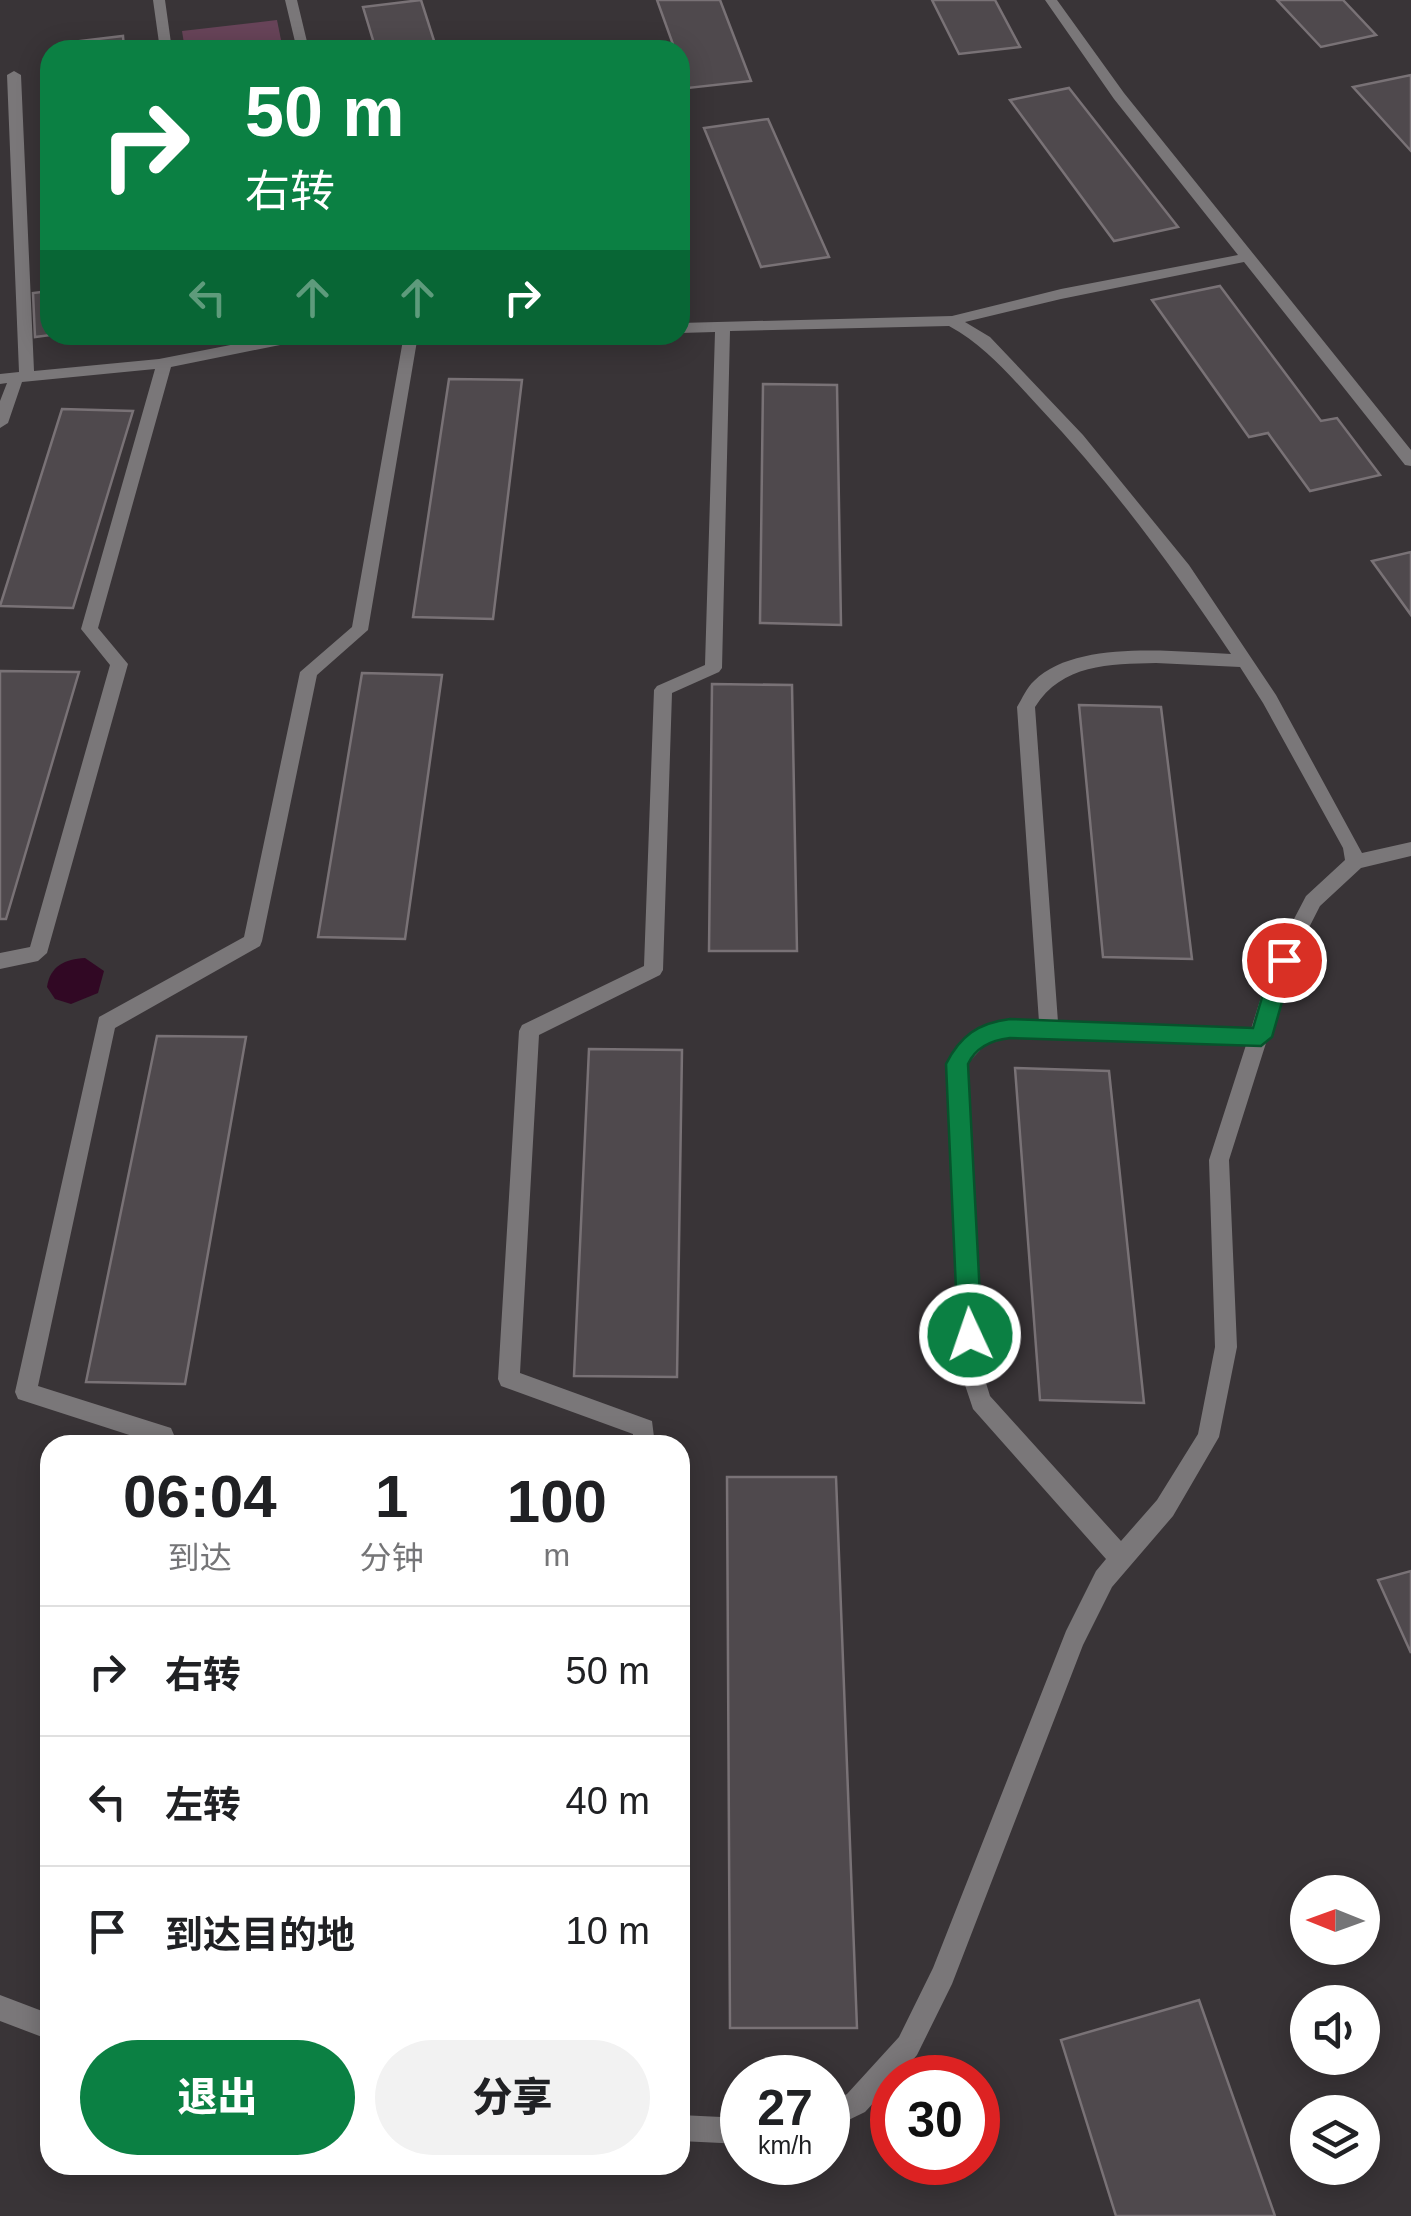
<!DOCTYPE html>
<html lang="zh">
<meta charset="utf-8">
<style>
body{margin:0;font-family:Helvetica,"Noto Sans SC",sans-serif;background:#f2f2f2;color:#202124;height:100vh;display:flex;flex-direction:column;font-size:38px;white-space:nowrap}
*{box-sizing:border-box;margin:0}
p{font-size:32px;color:#757577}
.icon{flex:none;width:55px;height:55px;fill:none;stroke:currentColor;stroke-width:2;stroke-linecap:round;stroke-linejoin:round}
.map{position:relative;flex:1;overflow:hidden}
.sheet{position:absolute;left:40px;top:1435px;width:650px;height:740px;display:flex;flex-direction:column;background:#fff;border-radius:30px;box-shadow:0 5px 25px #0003}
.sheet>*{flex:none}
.banner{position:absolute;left:40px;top:40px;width:650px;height:305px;border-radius:30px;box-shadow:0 5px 25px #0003;background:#0b8043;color:#fff;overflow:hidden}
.needle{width:65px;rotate:271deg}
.fabs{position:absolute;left:1290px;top:1875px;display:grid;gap:20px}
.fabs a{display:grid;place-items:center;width:90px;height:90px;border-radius:50%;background:#fff;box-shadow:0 5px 25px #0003;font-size:50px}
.speed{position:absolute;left:720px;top:2055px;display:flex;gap:20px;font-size:50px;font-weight:700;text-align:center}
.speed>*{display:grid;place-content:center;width:130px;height:130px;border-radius:50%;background:#fff;box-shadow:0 5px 25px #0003;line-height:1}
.speed small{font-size:25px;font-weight:400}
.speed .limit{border:15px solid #d22;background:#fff;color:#111}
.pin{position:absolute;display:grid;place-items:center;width:85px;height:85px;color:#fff;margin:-42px;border:5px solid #fff;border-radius:50%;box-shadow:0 2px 10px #0007}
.me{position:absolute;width:110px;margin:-55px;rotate:357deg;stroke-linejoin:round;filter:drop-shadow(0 0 8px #0008)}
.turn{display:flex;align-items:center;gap:35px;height:210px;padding:0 40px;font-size:45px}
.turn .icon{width:130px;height:130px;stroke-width:2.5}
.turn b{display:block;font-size:70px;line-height:85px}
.lanes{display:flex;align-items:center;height:95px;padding:0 40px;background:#0003;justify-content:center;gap:50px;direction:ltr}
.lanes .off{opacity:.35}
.eta{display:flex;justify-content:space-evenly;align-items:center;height:170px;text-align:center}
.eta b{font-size:60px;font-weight:800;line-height:70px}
.button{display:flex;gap:20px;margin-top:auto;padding:20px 40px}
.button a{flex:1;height:115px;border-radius:60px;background:#0b8043;color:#fff;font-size:40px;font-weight:800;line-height:115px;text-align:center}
.button a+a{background:#f2f2f2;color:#202124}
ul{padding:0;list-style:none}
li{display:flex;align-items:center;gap:30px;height:130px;padding:0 40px;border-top:2px solid #e0e0e0}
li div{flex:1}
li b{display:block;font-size:38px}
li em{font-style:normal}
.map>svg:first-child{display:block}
.green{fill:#684459}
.water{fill:#310824}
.building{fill:#4f494d;stroke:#797276;stroke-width:2.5}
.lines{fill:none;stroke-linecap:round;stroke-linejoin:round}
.street{fill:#7a7779;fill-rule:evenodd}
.route{fill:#0b8043;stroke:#07532c;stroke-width:2.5}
</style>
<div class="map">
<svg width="1411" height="2216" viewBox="0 0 1411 2216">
<rect width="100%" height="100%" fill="#393437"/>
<path class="green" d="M 277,20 L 283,50 L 185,50 L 182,31 Z"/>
<path class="water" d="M 85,958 L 104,971 L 98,993 L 71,1004 L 55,999 L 47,987 C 50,966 65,959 85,958 Z"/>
<path class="building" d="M 421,0 L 437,50 L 376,50 L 363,7 Z
M 657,0 L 720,0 L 751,81 L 688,88 L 680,66 L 680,50 L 675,50 Z
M 932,0 L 995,0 L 1020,47 L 959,54 Z
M 1277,0 L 1343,0 L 1376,35 L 1321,47 Z
M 123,36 L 124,50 L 64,50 L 63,43 Z
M 1411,75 L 1411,151 L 1353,87 Z
M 1069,88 L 1178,227 L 1114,241 L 1010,100 Z
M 768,119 L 829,257 L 761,267 L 704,128 Z
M 1220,286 L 1321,421 L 1337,418 L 1380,475 L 1310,491 L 1268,433 L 1249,437 L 1152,300 Z
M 50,291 L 51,335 L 35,337 L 33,293 Z
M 449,379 L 522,380 L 493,619 L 413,617 Z
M 763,384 L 837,385 L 841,625 L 760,623 Z
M 62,409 L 133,411 L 73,608 L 0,606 Z
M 1411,552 L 1411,615 L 1372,561 Z
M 0,671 L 79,672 L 6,919 L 0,919 Z
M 362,673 L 442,675 L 405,939 L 318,937 Z
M 712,684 L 792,685 L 797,951 L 709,951 Z
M 1079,705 L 1161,707 L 1192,959 L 1103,957 Z
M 157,1036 L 246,1037 L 185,1384 L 86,1382 Z
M 589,1049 L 682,1050 L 677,1377 L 574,1376 Z
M 1015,1068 L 1109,1071 L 1144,1403 L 1040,1400 Z
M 727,1477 L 836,1477 L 857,2028 L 730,2028 Z
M 1411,1571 L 1411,1653 L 1378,1580 Z
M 1199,2000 L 1275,2216 L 1116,2216 L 1061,2040 Z"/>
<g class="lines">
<path class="street" d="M 153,0 L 165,0 L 172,50 L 160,50 Z
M 285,0 L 297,0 L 309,50 L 297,50 Z
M 1045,0 L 1057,0 L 1124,93 L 1411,450 L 1411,466 L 1405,465 L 1244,262 L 1061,299 L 965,322 L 990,337 L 1083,435 L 1189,565 L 1276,695 L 1362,853 L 1411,842 L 1411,856 L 1361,868 L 1320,906 L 1293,959 L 1269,1034 L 1271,1037 L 1266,1043 L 1229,1160 L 1237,1347 L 1219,1437 L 1173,1516 L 1112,1587 L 1083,1645 L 952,1984 L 917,2055 L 897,2078 L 892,2078 L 892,2083 L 865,2112 L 828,2130 L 828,2103 L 847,2094 L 899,2037 L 933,1968 L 1066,1631 L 1096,1571 L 1106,1559 L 973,1409 L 961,1373 L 947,1064 C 967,1025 999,1021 1039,1022 L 1017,707 C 1022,699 1027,687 1034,681 C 1076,639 1177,652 1231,654 C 1173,567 1111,483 1039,407 C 1010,376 987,347 949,326 L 730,331 L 722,668 L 719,672 L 672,693 L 663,970 L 660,975 L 539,1035 L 520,1373 L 652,1421 L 655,1445 L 633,1445 L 633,1434 L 501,1386 L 498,1379 L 519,1031 L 522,1025 L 644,966 L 654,690 L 657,686 L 705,665 L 715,332 L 680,333 L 680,323 L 952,316 L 1061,289 L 1238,255 L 1114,99 ZM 1156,663 L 1240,667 L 1263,703 L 1343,848 L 1345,860 L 1306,896 L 1273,959 L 1251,1029 L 1058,1022 L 1035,707 C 1062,664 1109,664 1156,663 ZM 1010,1037 L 1246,1045 L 1209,1160 L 1215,1347 L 1198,1434 L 1157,1500 L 1121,1541 L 990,1396 L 983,1373 L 967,1064 L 985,1045 Z
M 14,71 L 21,75 L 34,371 L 159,359 L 281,335 L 418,335 L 368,630 L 317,675 L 262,941 L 260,946 L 115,1028 L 38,1386 L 171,1428 L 174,1435 L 172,1445 L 150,1445 L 151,1442 L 18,1399 L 15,1392 L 99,1017 L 244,937 L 300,672 L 352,627 L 403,340 L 285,344 L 171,367 L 98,628 L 128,664 L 47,953 L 38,961 L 0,969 L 0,953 L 30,947 L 110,665 L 81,629 L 155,369 L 22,382 L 8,423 L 0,428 L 0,401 L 7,383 L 0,384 L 0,374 L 19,372 L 7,75 Z
M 0,1995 L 50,2014 L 50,2040 L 0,2021 Z
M 680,2115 L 742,2118 L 742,2144 L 680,2141 Z"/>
</g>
<path class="route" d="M 1284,951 L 1294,960 L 1272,1037 L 1261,1046 L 1010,1038 C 992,1040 976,1047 968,1064 L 982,1335 L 979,1343 L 970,1346 L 961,1343 L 958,1335 L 946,1064 C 960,1036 978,1023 1010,1019 L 1253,1028 L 1273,960 Z"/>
</svg>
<div class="fabs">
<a><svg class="needle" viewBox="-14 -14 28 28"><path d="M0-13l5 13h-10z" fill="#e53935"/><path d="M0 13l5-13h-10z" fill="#757577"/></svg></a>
<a><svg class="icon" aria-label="sound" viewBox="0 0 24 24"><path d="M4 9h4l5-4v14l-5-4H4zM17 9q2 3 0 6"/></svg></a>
<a><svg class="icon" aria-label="layers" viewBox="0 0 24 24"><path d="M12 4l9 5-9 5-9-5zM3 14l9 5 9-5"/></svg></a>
</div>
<div class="speed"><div>27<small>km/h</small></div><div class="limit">30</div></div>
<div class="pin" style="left:1284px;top:960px;background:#d93025"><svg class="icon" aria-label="arrive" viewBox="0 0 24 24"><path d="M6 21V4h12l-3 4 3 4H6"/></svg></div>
<svg class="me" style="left:970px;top:1335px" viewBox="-20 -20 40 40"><circle r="17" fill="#0b8043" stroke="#fff" stroke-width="3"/><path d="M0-11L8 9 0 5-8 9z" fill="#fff"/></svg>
<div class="banner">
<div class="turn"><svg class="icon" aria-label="right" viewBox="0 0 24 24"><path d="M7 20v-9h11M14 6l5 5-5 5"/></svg><div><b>50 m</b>右转</div></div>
<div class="lanes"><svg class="icon off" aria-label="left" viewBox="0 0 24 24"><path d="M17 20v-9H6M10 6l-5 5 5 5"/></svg><svg class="icon off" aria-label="ahead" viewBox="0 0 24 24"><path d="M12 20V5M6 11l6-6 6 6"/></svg><svg class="icon off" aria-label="ahead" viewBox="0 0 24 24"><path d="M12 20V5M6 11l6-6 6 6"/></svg><svg class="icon" aria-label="right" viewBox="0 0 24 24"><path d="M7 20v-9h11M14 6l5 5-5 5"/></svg></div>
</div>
<section class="sheet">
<div class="eta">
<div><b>06:04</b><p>到达</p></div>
<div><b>1</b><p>分钟</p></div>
<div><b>100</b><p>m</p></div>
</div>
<ul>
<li><svg class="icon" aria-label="right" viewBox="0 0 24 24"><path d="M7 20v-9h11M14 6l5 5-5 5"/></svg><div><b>右转</b></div><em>50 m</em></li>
<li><svg class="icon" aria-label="left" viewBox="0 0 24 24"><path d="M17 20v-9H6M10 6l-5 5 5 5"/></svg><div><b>左转</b></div><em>40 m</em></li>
<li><svg class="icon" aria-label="arrive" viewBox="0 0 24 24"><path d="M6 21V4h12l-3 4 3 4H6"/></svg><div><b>到达目的地</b></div><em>10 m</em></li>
</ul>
<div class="button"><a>退出</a><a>分享</a></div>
</section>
</div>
